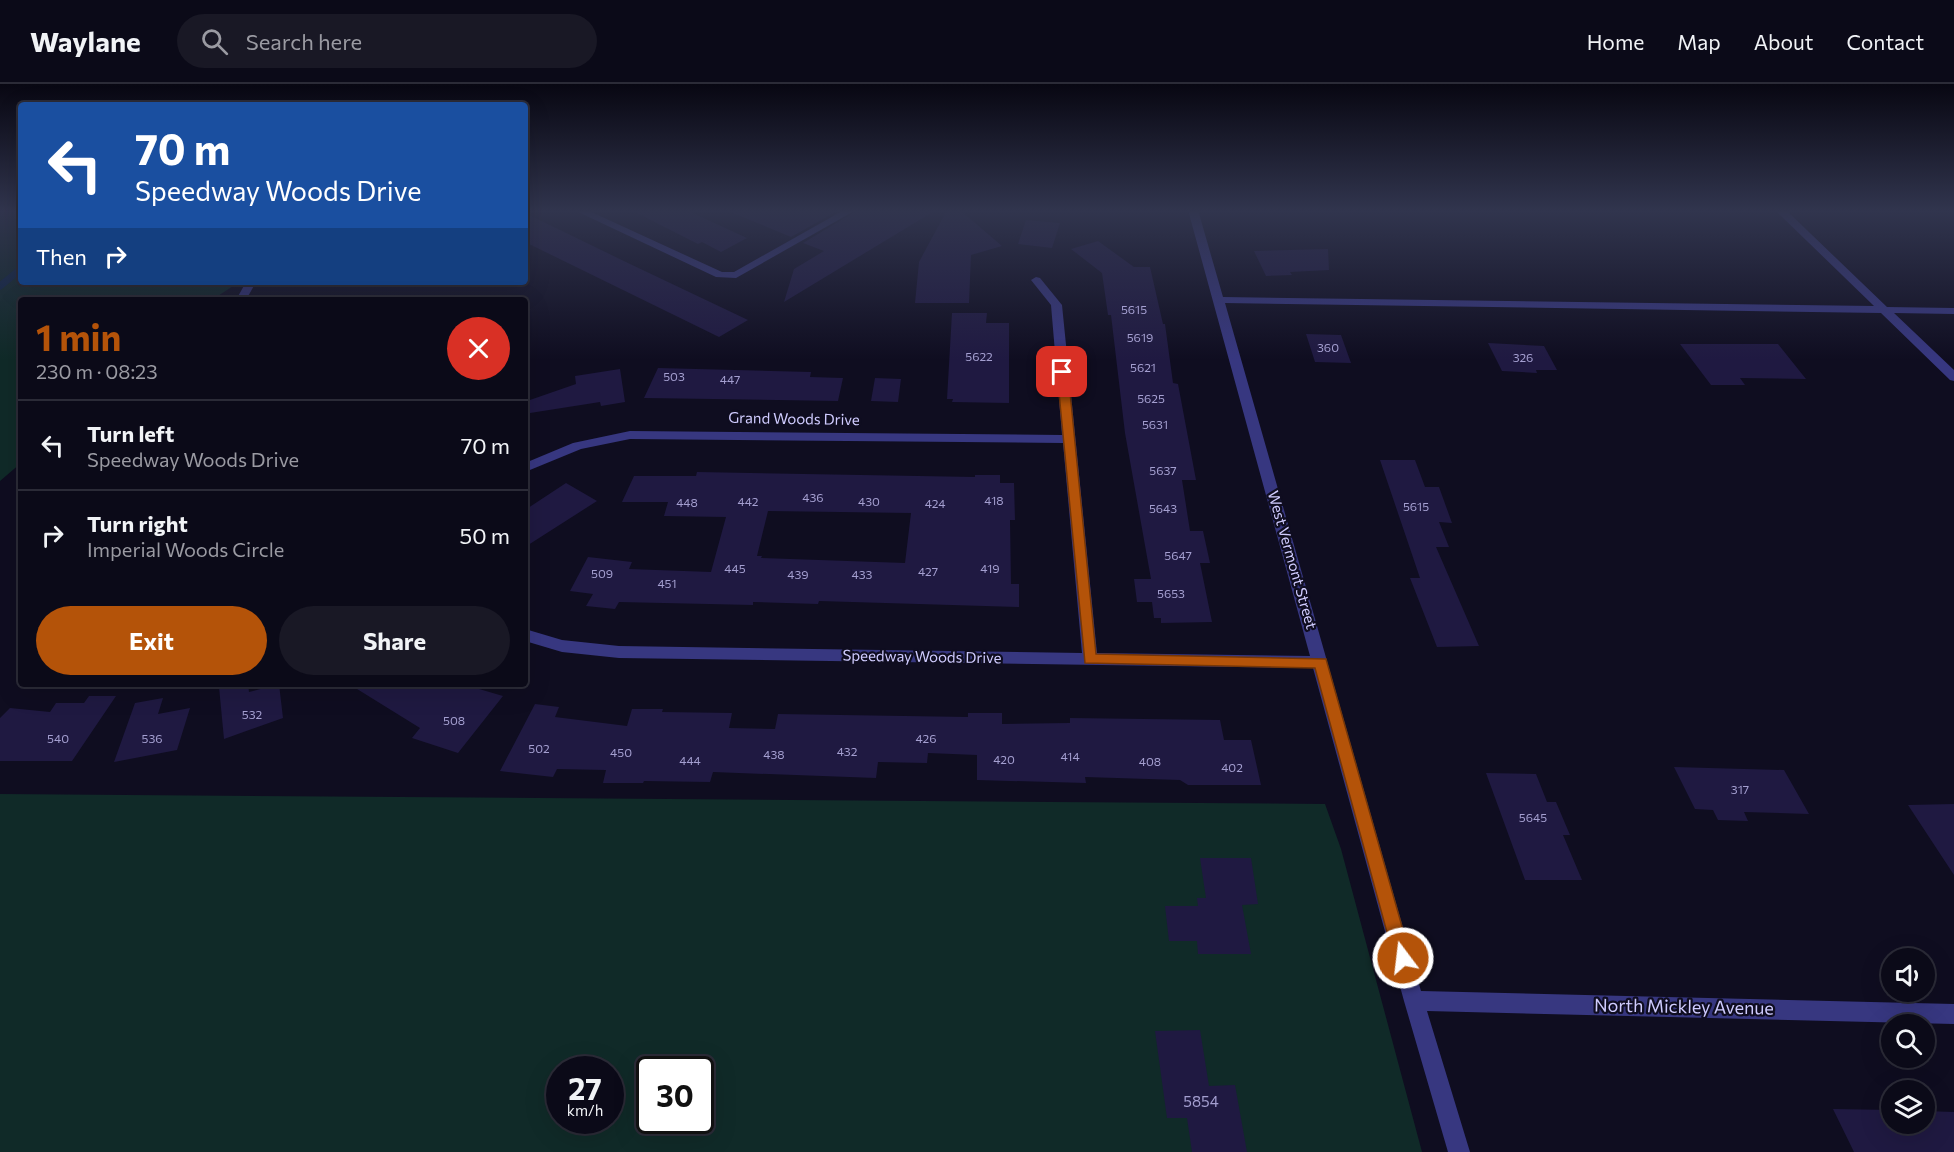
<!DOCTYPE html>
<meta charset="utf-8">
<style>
body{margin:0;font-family:Commissioner,sans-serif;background:#191825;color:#f1f3f6;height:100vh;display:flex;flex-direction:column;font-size:22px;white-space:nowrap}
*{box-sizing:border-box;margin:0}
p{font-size:20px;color:#9a9aa2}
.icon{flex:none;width:33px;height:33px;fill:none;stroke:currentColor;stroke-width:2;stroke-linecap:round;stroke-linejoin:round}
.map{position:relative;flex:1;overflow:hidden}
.details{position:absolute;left:18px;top:213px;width:510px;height:390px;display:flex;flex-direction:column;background:#0b0a18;border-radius:6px;box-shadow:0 6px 24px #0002,0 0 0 2px #2b2b37}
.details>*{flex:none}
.hud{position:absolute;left:18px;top:18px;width:510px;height:183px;border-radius:6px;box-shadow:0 6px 24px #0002,0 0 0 2px #2b2b37;background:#1a4fa0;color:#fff;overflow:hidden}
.fabs{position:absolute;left:1881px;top:864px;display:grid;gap:12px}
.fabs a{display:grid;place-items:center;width:54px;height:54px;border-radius:50%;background:#0b0a18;box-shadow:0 6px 24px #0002,0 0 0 2px #2b2b37;font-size:30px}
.speed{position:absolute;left:546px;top:972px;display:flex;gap:12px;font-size:30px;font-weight:700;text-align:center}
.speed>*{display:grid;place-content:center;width:78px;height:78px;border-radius:50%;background:#0b0a18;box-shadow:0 6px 24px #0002,0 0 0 2px #2b2b37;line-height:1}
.speed small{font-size:15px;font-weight:400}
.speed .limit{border:3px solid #111;border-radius:9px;background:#fff;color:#111}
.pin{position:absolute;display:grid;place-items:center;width:51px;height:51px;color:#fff;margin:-26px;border-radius:12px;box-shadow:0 3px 9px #0006}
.me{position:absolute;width:66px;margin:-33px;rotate:345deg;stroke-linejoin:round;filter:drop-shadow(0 0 4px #0008)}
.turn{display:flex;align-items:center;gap:21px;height:126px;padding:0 18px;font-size:27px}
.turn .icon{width:78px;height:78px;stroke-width:2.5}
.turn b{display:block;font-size:42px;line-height:51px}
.then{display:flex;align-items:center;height:57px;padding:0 18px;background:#0003;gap:12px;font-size:22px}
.round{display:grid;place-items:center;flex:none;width:63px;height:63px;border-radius:32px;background:#191825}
.overview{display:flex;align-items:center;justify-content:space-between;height:102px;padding:0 18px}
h1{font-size:36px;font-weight:700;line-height:45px;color:#b45309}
.button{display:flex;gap:12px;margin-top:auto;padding:12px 18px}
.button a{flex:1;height:69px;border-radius:36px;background:#b45309;color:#fff;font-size:24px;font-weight:700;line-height:69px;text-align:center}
.button a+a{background:#191825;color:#f1f3f6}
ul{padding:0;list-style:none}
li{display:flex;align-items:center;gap:18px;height:90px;padding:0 18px;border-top:2px solid #2b2b37}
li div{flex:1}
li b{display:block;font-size:22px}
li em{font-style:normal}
header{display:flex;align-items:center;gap:36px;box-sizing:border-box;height:84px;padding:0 30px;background:#0b0a18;border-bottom:2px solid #2b2b37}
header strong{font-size:28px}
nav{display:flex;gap:33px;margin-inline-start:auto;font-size:21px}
.search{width:420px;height:54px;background:#191825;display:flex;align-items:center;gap:15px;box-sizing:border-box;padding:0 21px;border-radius:33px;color:#9a9aa2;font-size:22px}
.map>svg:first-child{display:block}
.green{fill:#102a28;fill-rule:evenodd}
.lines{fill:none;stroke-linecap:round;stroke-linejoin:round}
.stream{stroke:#0c2445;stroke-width:7}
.building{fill:#1f1941;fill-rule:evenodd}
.minor{fill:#373780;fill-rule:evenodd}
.route{fill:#b45309;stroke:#753606;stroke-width:1.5}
.labels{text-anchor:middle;stroke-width:4.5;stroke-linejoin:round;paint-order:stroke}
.number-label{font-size:12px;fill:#a49fd0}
.street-label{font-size:15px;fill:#d0ccff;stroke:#0f0d20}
.near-number-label{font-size:15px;fill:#a49fd0}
.near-street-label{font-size:18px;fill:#d0ccff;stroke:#0f0d20}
</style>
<header>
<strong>Waylane</strong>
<div class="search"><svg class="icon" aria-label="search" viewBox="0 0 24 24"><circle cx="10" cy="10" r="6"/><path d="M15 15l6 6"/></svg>Search here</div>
<nav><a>Home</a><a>Map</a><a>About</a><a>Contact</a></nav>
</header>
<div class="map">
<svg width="1954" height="1068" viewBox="0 0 1954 1068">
<rect width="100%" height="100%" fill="#0f0d20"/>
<path class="green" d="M 0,126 L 21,126 L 21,198 L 239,198 L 212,216 L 21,216 L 21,379 L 0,397 Z
M 0,710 L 1325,720 L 1341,765 L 1422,1068 L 0,1068 ZM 560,986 L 610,986 L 610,1036 L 560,1036 ZM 650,986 L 700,986 L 700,1036 L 650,1036 Z"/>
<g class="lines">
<path class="stream" d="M 0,202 L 21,185"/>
</g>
<path class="building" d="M 631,126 L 686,126 L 747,154 L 721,168 L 702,158 L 698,160 Z
M 726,126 L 839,126 L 791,153 Z
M 858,126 L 936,126 L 784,218 L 794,185 L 824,167 L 803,159 Z
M 947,126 L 960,126 L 1002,162 L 971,171 L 969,219 L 915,219 L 919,178 Z
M 525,129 L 628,179 L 748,236 L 719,253 L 525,158 Z
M 1026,136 L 1060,139 L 1052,164 L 1018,160 Z
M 1098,157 L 1134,183 L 1150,183 L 1163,240 L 1165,240 L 1173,299 L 1178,300 L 1196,396 L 1182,396 L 1190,447 L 1203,447 L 1210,479 L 1200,479 L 1212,538 L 1161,539 L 1161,534 L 1154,534 L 1152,518 L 1137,518 L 1134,495 L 1151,495 L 1125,349 L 1111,231 L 1108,231 L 1102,189 L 1071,165 Z
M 1328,165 L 1329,186 L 1290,188 L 1292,191 L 1266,192 L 1254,167 Z
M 952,229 L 987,229 L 986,239 L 1009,239 L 1009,319 L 952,318 L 953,315 L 947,315 Z
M 1306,250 L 1341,251 L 1351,279 L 1315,278 Z
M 1488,259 L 1544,262 L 1557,286 L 1536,286 L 1537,289 L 1502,287 Z
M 1680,260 L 1778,260 L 1806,295 L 1740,294 L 1745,301 L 1711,301 Z
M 658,284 L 811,288 L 810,293 L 843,294 L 838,317 L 644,314 Z
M 620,285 L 625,318 L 601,322 L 600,318 L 530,329 L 527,317 L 576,300 L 575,292 Z
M 875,294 L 901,295 L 898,318 L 871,317 Z
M 1380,376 L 1415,376 L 1425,403 L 1439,403 L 1452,439 L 1439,438 L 1449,463 L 1436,463 L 1479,562 L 1437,563 L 1410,494 L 1420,494 Z
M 697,388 L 975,393 L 975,391 L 1000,391 L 1000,399 L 1014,399 L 1015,436 L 1010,436 L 1011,500 L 1019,500 L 1019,523 L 819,517 L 818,520 L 753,518 L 753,521 L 619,518 L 615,525 L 586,522 L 593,510 L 570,507 L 588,473 L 632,478 L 629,485 L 711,488 L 726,433 L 664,432 L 668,418 L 622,418 L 634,392 L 696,392 ZM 768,427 L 911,429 L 905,479 L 761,474 L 762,472 L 757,472 Z
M 566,399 L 597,417 L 525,463 L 525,426 Z
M 229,600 L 248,600 L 249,608 L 279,600 L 283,634 L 224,655 L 219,603 Z
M 349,600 L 462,600 L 503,612 L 458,669 L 412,654 L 420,644 Z
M 89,612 L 116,612 L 72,677 L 0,677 L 0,634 L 10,624 L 50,628 L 56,619 L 84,619 Z
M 163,614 L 158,630 L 190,624 L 177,666 L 114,678 L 135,619 Z
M 535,620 L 559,623 L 555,633 L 627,642 L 632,625 L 663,625 L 662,628 L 732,629 L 729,644 L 775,645 L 778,630 L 968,633 L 968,629 L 1002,629 L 1002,640 L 1070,639 L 1070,634 L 1220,636 L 1224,656 L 1251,656 L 1261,701 L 1188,701 L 1180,696 L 1085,693 L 1086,699 L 977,696 L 977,671 L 928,669 L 927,679 L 878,678 L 876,694 L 713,688 L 710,698 L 644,697 L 643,699 L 603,699 L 606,686 L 557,685 L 553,693 L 500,687 Z
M 1674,683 L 1784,686 L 1809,730 L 1744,728 L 1748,737 L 1718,736 L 1713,726 L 1695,725 Z
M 1486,689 L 1536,690 L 1547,718 L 1556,718 L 1570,751 L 1563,751 L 1582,796 L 1525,796 Z
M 1954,720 L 1954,791 L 1908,721 Z
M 1200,774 L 1251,774 L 1258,820 L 1242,821 L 1251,870 L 1198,870 L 1197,857 L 1169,857 L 1165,822 L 1198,822 L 1197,814 L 1206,814 Z
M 1200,946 L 1209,1002 L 1235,1001 L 1247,1068 L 1192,1068 L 1187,1034 L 1167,1034 L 1155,947 Z
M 1833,1025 L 1892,1026 L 1892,1040 L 1924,1040 L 1924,1027 L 1954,1028 L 1954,1068 L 1854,1068 Z"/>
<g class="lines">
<path class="minor" d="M 574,126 L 587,126 L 722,188 L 734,188 L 844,126 L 856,126 L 736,194 L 716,193 Z
M 1188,126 L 1198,126 L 1223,213 L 1874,222 L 1775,126 L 1786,126 L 1887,223 L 1954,224 L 1954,230 L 1894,229 L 1954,286 L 1954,297 L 1950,296 L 1881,229 L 1225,219 L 1421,907 L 1954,920 L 1954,940 L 1427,927 L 1470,1068 L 1448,1068 L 1404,917 L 1313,584 L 619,574 L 562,568 L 525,557 L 525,545 L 562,556 L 619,562 L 1082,569 L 1063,359 L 630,355 L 581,365 L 525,388 L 525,379 L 573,359 L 630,347 L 1062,351 L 1051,221 L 1031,196 L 1036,193 L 1040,194 L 1062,221 L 1097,569 L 1310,572 Z
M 246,198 L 256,198 L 246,216 L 236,216 Z"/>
</g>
<linearGradient id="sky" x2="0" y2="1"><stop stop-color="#080712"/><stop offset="0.46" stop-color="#31354e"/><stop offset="1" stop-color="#31354e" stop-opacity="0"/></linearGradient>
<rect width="1954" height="276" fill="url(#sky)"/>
<path class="route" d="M 1062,284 L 1068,288 L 1096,570 L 1326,575 L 1411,874 L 1409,880 L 1403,883 L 1396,880 L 1394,874 L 1315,584 L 1085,579 L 1057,288 Z"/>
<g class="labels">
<g class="number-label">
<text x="1134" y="230">5615</text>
<text x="1140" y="258">5619</text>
<text x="1328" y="268">360</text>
<text x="979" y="277">5622</text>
<text x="1523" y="278">326</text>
<text x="1143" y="288">5621</text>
<text x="674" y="297">503</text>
<text x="730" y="300">447</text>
<text x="1151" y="319">5625</text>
<text x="1155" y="345">5631</text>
<text x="1163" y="391">5637</text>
<text x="813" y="418">436</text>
<text x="994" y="421">418</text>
<text x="748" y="422">442</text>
<text x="869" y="422">430</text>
<text x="687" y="423">448</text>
<text x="935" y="424">424</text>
<text x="1416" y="427">5615</text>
<text x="1163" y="429">5643</text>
<text x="1178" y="476">5647</text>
<text x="735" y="489">445</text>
<text x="990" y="489">419</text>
<text x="928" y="492">427</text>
<text x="602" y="494">509</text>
<text x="798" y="495">439</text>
<text x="862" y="495">433</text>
<text x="667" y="504">451</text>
<text x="1171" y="514">5653</text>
<text x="252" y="635">532</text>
<text x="454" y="641">508</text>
<text x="58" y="659">540</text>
<text x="152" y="659">536</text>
<text x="926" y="659">426</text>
<text x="539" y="669">502</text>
<text x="847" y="672">432</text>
<text x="621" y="673">450</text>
<text x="774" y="675">438</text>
<text x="1070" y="677">414</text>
<text x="1004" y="680">420</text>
<text x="690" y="681">444</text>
<text x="1150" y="682">408</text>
<text x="1232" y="688">402</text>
<text x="1740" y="710">317</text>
<text x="1533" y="738">5645</text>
</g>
<g class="street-label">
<text transform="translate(794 335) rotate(1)" y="5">Grand Woods Drive</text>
<text transform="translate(1292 476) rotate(74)" y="5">West Vermont Street</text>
<text transform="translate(922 573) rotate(1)" y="5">Speedway Woods Drive</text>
</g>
<g class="near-number-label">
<text x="1201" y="1023">5854</text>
</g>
<g class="near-street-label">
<text transform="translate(1684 923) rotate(1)" y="6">North Mickley Avenue</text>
</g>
</g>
</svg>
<div class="fabs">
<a><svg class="icon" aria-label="sound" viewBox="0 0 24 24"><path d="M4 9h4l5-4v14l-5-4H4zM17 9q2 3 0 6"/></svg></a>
<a><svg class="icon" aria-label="search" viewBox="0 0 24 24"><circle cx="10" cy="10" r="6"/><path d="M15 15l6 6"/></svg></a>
<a><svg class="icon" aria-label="layers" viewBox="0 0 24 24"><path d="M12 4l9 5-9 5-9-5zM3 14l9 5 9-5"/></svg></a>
</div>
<div class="speed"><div>27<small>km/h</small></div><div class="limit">30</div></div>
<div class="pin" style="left:1062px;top:288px;background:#d93025"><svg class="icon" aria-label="arrive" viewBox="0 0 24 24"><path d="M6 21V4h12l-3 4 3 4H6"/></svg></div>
<svg class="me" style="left:1403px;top:874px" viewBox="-20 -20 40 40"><circle r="17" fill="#b45309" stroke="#fff" stroke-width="3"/><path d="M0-11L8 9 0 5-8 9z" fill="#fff"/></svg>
<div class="hud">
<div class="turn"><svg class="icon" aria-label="left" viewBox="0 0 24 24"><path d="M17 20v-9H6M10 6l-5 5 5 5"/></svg><div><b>70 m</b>Speedway Woods Drive</div></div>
<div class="then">Then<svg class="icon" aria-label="right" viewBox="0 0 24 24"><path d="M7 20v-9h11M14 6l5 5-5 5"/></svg></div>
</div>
<section class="details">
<div class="overview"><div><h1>1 min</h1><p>230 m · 08:23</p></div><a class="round" style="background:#d93025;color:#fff"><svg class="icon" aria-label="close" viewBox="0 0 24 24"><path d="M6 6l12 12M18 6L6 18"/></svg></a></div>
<ul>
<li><svg class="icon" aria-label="left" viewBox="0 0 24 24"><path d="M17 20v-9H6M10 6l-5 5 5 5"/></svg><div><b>Turn left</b><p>Speedway Woods Drive</p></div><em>70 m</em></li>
<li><svg class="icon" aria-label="right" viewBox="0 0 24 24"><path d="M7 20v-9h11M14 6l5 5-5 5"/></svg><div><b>Turn right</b><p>Imperial Woods Circle</p></div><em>50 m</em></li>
</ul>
<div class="button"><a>Exit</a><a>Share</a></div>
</section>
</div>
